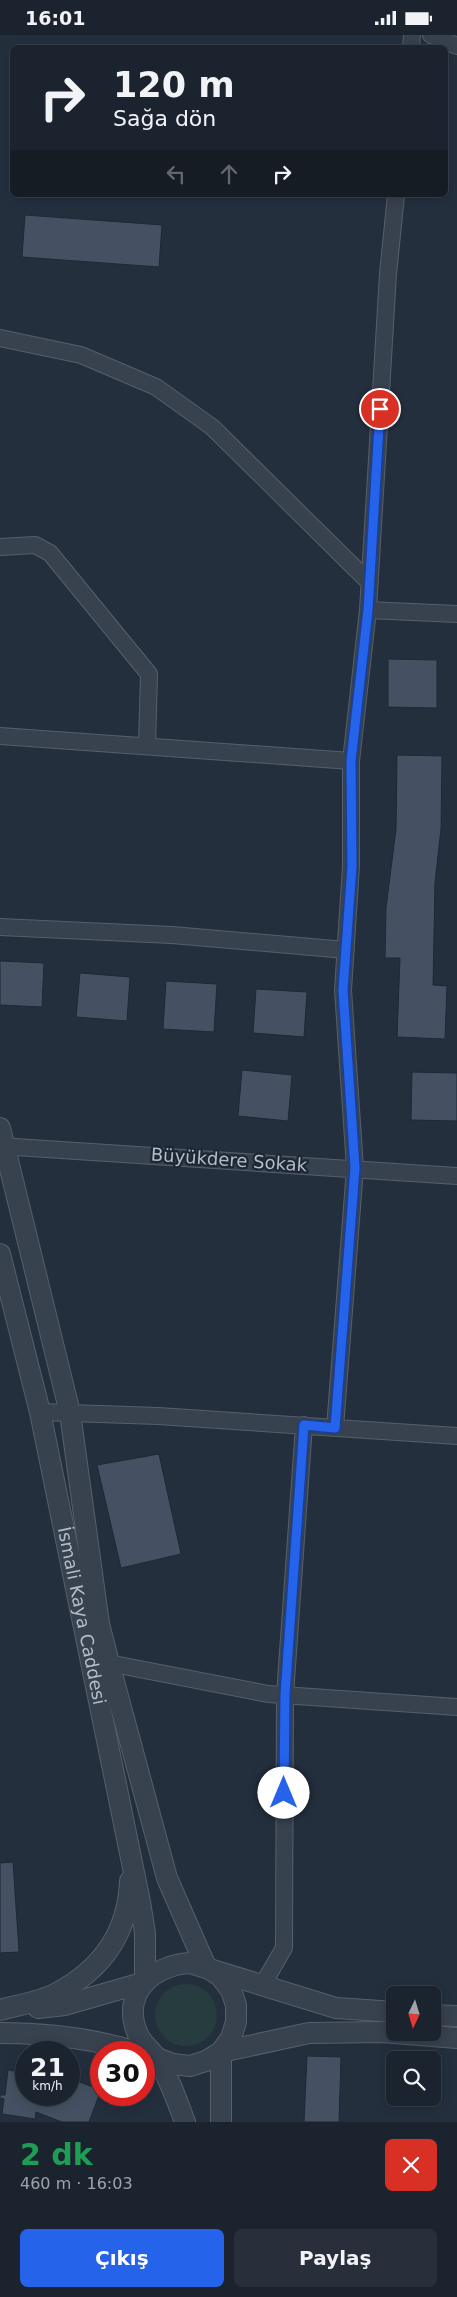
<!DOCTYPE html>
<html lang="tr">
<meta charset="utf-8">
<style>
body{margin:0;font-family:"DejaVu Sans",sans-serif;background:#282f3a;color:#f1f3f6;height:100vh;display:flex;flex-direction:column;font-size:19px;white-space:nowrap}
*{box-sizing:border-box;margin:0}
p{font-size:16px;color:#a0a4aa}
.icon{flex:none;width:28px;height:28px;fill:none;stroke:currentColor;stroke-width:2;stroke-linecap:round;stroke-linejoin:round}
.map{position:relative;height:2087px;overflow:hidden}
.drawer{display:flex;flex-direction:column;background:#1b232e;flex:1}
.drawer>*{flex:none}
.hud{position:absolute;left:10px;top:10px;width:438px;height:152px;border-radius:8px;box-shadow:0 2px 12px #0003,0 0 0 1px #39404a;background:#1b232e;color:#f1f3f6;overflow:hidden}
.needle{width:32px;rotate:184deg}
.fabs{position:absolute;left:386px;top:1951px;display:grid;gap:10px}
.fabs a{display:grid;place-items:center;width:55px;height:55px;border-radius:8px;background:#1b232e;box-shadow:0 2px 12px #0003,0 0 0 1px #39404a;font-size:25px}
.speed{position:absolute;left:15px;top:2006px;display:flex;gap:10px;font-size:25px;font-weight:700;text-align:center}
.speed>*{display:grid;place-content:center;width:65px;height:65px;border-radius:50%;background:#1b232e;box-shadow:0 2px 12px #0003,0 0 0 1px #39404a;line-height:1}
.speed small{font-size:12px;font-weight:400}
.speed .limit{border:8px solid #d22;background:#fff;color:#111}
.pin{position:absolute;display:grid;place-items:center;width:42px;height:42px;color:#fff;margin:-21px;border:2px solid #fff;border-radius:50%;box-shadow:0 1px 5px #0007}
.me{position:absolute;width:55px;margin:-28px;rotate:0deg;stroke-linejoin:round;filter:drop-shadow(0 0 4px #0008)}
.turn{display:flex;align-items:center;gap:18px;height:105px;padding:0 20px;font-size:22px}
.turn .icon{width:65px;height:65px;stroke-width:2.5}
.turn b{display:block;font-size:35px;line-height:42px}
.lanes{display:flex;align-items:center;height:48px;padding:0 20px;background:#0003;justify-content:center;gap:25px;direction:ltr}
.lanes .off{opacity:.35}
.round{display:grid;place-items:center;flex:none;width:52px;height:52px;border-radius:8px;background:#282f3a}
.overview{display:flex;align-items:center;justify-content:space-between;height:85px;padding:0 20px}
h1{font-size:30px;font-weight:700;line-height:38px;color:#1e9e55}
.button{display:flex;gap:10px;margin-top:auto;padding:10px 20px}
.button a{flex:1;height:58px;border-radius:8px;background:#2563eb;color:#fff;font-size:20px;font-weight:700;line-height:58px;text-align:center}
.button a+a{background:#282f3a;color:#f1f3f6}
.status{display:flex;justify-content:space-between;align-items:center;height:35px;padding:0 25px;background:#1b232e;direction:ltr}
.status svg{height:14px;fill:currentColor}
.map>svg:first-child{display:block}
.green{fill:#263c3f}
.building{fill:#455162;stroke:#1f2835}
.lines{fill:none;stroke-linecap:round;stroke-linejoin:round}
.minor-casing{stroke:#565f6c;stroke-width:18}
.tertiary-casing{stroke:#565f6c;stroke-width:22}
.minor{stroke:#38414e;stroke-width:16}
.tertiary{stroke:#38414e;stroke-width:20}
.route-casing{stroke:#184099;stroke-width:12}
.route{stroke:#2563eb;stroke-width:9}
.labels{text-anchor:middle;stroke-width:4.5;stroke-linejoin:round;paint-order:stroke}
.street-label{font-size:18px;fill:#b4bcc9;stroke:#1d2633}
</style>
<div class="status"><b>16:01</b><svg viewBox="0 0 49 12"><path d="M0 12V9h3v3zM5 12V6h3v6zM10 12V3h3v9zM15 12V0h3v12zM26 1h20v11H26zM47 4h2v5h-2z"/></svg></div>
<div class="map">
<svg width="457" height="2087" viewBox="0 0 457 2087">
<rect width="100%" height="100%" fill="#242f3e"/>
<path class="green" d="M155 1980a31 31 0 1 1 62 0a31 31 0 1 1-62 0Z"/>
<path class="building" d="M 25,180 L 162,190 L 159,232 L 22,222 Z
M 388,624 L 437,625 L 437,673 L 388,672 Z
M 397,720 L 442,721 L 441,794 L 435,847 L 433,950 L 447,951 L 445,1004 L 397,1002 L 400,923 L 385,923 L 386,873 L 396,794 Z
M 0,926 L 44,928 L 42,972 L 0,970 Z
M 80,938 L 130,942 L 127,986 L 76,982 Z
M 166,946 L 217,949 L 214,997 L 163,994 Z
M 256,954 L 307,957 L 304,1002 L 253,998 Z
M 242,1035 L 292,1040 L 288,1086 L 238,1081 Z
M 412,1037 L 457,1038 L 457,1086 L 411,1085 Z
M 159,1419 L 181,1519 L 121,1533 L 97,1430 Z
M 13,1827 L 19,1917 L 0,1918 L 0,1828 Z
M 307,2021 L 341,2022 L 339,2087 L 304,2087 Z
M 8,2035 L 26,2038 L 26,2060 L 69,2060 L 69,2043 L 101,2055 L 89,2087 L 62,2087 L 36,2077 L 35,2084 L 2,2079 L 4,2064 L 0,2063 L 0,2060 L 5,2060 Z"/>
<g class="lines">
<defs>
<path id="minor" d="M 431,0 L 457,11
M 411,12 L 412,0
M 0,303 L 81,320 L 156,352 L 212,392 L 370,548
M 0,512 L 35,510 L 50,518 L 149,639 L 147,711
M 368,575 L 457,579
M 0,701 L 351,726 L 368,575 L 388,239 L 396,160
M 0,892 L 172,900 L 346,915
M 0,1111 L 457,1141
M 40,1377 L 158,1381 L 457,1401
M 335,1393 L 355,1133 L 343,955 L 351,831 L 351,726
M 98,1626 L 268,1659 L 457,1672
M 263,1949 L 284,1913 L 285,1660 L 304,1390"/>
<g id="tertiary">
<path d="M 0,1093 L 70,1378 L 99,1589 L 109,1628 L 167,1843 L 206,1932 L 220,1941 L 231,1955 L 236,1970 L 236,1987 L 231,2003 L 221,2017 L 206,2026 L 190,2031 L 173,2029 L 144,2018"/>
<path id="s1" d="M 0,1219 L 40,1377 L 140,1867 L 145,1898 L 145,1947"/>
<path d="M 38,1973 L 65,1970 L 145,1947"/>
<path d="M 0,1975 C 18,1970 39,1967 55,1959 C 102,1935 128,1898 130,1846"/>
<path d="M 432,1980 L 457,1981"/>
<path d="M 0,1998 C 47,1998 96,2004 140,2018"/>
<path d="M 221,2017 L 309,1998 L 383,1997 L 457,2003"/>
<path d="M 221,2017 L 221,2087"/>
<path d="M 185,2087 C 177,2066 169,2042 157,2024 C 151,2014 141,2009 137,1997 C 121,1957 154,1930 190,1928 L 336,1973 L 395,1977"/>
</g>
</defs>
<use href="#minor" class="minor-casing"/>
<use href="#tertiary" class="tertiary-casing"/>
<use href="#minor" class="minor"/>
<use href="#tertiary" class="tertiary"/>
</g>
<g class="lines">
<defs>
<path id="route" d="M 284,1758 L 285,1660 L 304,1390 L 335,1393 L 355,1133 L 343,955 L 352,831 L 351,726 L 368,575 L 380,374"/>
</defs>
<use href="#route" class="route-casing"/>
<use href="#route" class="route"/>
</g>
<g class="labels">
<g class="street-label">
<text transform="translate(229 1125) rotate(4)" y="6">Büyükdere Sokak</text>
<text dy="6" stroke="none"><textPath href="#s1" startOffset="371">İsmali Kaya Caddesi</textPath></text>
</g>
</g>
</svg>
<div class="fabs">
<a><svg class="needle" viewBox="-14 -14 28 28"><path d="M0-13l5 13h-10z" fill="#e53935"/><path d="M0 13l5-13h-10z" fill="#a0a4aa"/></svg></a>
<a><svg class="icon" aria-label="search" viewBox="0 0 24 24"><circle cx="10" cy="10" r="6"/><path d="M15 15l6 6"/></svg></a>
</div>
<div class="speed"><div>21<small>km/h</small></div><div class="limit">30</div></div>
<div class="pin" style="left:380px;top:374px;background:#d93025"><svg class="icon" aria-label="arrive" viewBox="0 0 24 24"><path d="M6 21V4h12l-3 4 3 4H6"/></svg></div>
<svg class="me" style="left:284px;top:1758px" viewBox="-20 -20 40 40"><circle r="19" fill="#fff"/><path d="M0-13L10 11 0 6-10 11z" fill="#2563eb"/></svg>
<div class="hud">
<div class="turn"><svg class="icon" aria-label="right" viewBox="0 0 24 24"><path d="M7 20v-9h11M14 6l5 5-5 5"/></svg><div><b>120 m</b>Sağa dön</div></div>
<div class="lanes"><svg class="icon off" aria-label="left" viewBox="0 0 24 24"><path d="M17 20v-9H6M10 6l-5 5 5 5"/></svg><svg class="icon off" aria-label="ahead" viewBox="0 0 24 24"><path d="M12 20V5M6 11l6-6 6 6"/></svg><svg class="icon" aria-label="right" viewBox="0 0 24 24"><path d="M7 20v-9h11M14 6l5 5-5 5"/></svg></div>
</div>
</div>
<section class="drawer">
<div class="overview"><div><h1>2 dk</h1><p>460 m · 16:03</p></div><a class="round" style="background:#d93025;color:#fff"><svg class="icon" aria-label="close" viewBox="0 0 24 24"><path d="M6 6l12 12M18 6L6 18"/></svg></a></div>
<div class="button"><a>Çıkış</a><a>Paylaş</a></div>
</section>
